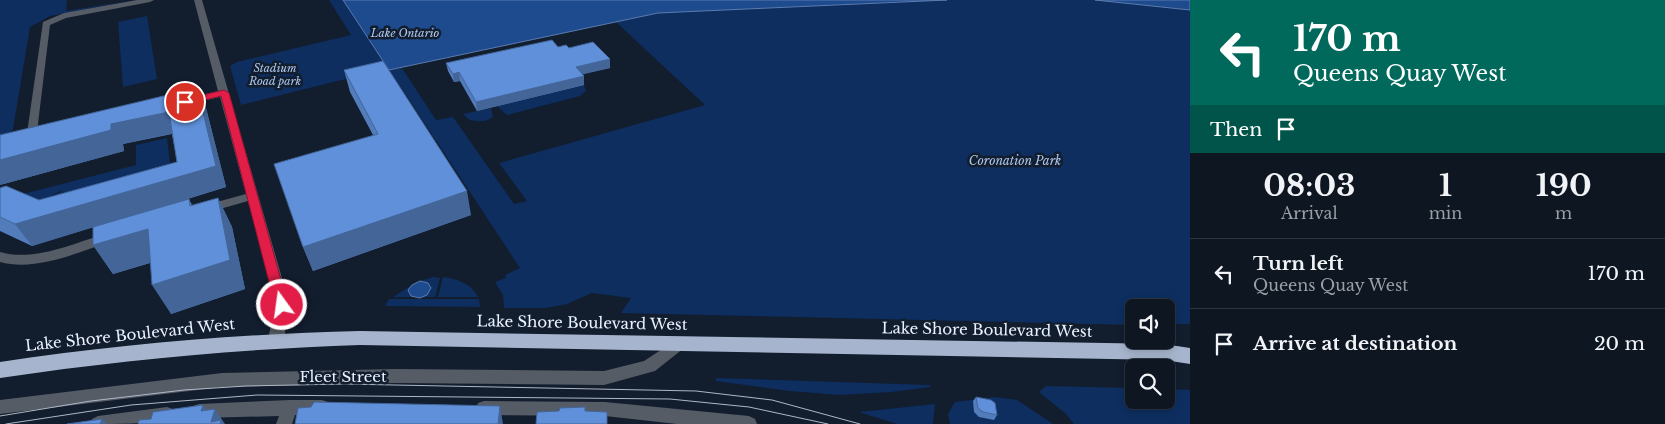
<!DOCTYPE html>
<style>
body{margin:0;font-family:"Libre Baskerville",serif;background:#1c232f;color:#f1f3f6;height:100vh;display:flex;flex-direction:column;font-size:19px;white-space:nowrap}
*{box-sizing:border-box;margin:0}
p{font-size:16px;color:#9b9fa5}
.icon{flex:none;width:28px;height:28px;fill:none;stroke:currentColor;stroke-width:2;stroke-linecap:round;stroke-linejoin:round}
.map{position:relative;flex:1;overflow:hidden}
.side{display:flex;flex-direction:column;background:#0e1622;width:475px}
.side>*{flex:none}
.hud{background:#00695c;color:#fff;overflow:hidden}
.buttons{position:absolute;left:1125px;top:299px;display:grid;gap:10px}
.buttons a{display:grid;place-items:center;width:50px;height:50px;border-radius:8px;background:#0e1622;box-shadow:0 2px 8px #0003,0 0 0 1px #2e3540;font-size:25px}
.pin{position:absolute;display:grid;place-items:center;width:42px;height:42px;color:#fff;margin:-21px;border:2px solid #fff;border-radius:50%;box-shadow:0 1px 5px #0007}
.me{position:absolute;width:55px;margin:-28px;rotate:346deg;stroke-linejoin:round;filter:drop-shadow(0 0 4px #0008)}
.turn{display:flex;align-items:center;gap:18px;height:105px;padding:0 20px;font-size:22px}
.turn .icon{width:65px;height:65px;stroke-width:2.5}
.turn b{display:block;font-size:35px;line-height:42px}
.then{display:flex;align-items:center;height:48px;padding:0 20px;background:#0003;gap:10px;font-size:19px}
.eta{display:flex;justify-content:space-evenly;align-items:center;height:85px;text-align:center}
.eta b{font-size:30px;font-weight:700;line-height:35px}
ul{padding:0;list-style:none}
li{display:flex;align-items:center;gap:15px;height:70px;padding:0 20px;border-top:1px solid #2e3540}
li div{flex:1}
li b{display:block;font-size:19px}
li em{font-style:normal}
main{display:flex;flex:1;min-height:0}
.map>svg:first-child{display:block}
.green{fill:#0d2e5f}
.water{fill:#1e4a8e;stroke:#5b7cb0}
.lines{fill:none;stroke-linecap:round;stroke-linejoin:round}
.minor{fill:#565c65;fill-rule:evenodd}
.highway{fill:#a6b5cd;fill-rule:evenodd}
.tram{stroke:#aeb7c5;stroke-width:1}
.wall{fill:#537cbb}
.shaded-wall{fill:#436598}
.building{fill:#6090d9;stroke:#436598}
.route{fill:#e11d48;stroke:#92132f}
.labels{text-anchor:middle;stroke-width:5;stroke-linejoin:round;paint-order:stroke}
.far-water-label{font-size:11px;font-style:italic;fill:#b4cdf4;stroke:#121d2e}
.far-park-label{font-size:11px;font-style:italic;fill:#aec7ed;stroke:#121d2e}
.park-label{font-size:12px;font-style:italic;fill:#aec7ed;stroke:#121d2e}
.near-street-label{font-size:15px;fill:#eaf2ff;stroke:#121d2e}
</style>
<main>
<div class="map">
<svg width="1190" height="424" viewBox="0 0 1190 424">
<rect width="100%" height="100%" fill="#121d2e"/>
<path class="green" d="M 0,0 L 67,0 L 66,11 L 132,0 L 50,16 L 30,27 L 13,129 L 11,132 L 0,136 Z
M 329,0 L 343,0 L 389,70 L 402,68 L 436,120 L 453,117 L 514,204 L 527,201 L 499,163 L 705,105 L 616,22 L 658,13 L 947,0 L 1095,0 L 1190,10 L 1190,324 L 1166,324 L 1166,308 L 1134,308 L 1134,325 L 621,313 L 631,298 L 592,293 L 567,304 L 546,308 L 504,308 L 503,295 L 495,282 L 506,278 L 505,275 L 520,268 L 400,86 L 382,70 L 241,105 L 230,66 L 237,62 L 351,35 Z
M 147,16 L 157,79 L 123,87 L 118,22 Z
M 584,85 L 586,91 L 580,96 L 507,115 L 497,106 Z
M 491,108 L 493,116 C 488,123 476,122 468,119 L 463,114 Z
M 167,138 L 172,180 L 59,198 L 54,195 L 61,192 L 70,195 L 60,191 L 39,203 L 15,196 L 136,165 L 136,145 Z
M 433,277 L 440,278 L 435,297 L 393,297 L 412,285 L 408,290 L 429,283 L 420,281 Z
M 443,277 C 457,279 471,283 478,297 L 438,297 Z
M 389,299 L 479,299 L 480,307 L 385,306 Z
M 716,378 L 929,385 L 931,387 L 891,392 L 841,395 L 789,391 L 716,381 Z
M 1046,386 L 1134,388 L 1134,400 L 1166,400 L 1166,389 L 1190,390 L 1190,424 L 1074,424 L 1066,414 L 1039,392 Z
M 994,397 L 1017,400 L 1053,424 L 950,424 L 948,414 L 955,402 Z
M 935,404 L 933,424 L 897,424 L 859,412 Z"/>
<path class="water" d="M 343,0 L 947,0 L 658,13 L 389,70 Z
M 1095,0 L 1190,0 L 1190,10 Z
M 420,281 L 428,283 L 431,288 L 427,295 L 420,298 L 411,296 L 408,290 L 412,285 Z"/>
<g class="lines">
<path class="minor" d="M 137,0 L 154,0 L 150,2 L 66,18 L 50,25 L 36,140 L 31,143 L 27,142 L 26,140 L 43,22 L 64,13 Z
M 194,0 L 202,0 L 288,299 L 289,305 L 284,340 L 281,344 L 276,346 L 271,344 L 268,340 L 275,305 L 274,299 L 248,201 L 206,213 L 200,209 L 202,206 L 246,194 L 220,97 L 185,105 L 180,102 L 181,100 L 218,91 Z
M 108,233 L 113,235 L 115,238 L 113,241 C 78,252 36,272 0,262 L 0,252 C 35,262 74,243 108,233 Z
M 679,338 L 684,340 L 687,344 L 684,348 L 655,371 L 604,385 L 395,383 L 222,387 L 0,414 L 0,400 L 222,373 L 395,369 L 604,371 L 644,361 Z
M 290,400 L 322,400 L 328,402 L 330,407 L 328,412 L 322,414 L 295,415 L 292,424 L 276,424 L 279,416 L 199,418 L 193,416 L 191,411 L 193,406 L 199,404 Z
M 484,401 L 605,402 L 749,416 L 755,419 L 757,424 L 677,424 L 605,416 L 484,415 L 478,413 L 476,408 L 478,403 Z
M 167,407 L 173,409 L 175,414 L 173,419 C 148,424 116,424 90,424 L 92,419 L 98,416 Z"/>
<path class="highway" d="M 360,331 L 1164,344 L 1190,348 L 1190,364 L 1164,360 L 360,345 C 239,349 120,360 0,378 L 0,362 C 120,344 239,334 360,331 Z"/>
<path class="tram" d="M 0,416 L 91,401 L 184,390 L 246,386 L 344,384 L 696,391 L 772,400 L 860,424
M 6,424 L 131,405 L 257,395 L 670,399 L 749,407 L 828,424"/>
</g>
<path class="wall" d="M 558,47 L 569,48 L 610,59 L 610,68 L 582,74 L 584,76 L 584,85 L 477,111 L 460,81 L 454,82 L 448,71 L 446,63 Z
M 344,70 L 471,215 L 313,271 L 303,247 L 373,135 L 350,92 Z
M 197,88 L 206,108 L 226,187 L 159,208 L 189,199 L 192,205 L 218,198 L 232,227 L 245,289 L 171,314 L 150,263 L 113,274 L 93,245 L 93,227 L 32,246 L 0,231 L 0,188 L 39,200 L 177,162 L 172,134 L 123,144 L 124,151 L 0,185 Z
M 976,397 L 997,415 L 994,420 L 979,417 L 974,412 L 973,401 Z"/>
<path class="shaded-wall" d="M 610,59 L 610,68 L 576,76 L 576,67 Z
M 459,72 L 460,81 L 454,82 L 453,74 Z
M 584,76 L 584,85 L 477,111 L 476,102 Z
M 197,88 L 206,108 L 226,187 L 32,246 L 15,224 L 216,166 Z
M 169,112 L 179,132 L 123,144 L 124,151 L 0,185 L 0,160 L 111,124 Z
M 467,191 L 471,215 L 313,271 L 303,247 Z
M 218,198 L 232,227 L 245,289 L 171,314 L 152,285 Z
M 148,229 L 166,258 L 113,274 L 93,245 Z
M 203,405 L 212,418 L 215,409 L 225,424 L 211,424 L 201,411 Z
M 500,406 L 503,424 L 498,424 Z
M 102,419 L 107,424 L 100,424 Z"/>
<path class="building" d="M 552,40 L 558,47 L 566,45 L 569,48 L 593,42 L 610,59 L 576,67 L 584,76 L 476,102 L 459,72 L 453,74 L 446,63 Z
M 383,61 L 467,191 L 303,247 L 274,164 L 378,134 L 344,70 Z
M 197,88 L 216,166 L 15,224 L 0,217 L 0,188 L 6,186 L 39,200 L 177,162 L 169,112 L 111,124 L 111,130 L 0,160 L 0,135 Z
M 218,198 L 230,260 L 152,285 L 148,229 L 93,245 L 93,227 L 189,199 L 190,206 Z
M 976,397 L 991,400 L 995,403 L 997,415 L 983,412 L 978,408 Z
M 314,402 L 500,406 L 498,424 L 295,424 L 298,408 L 311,407 Z
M 203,405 L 201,411 L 215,409 L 211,422 L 221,420 L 220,424 L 138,424 L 139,420 L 151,419 L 153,412 Z
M 585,407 L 585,411 L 607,412 L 607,424 L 536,424 L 537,412 L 559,411 L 560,408 Z
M 102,419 L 100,424 L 67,424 Z"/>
<path class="route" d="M 224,90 L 229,93 L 288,305 L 286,309 L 277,309 L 275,305 L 221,96 L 185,105 L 180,102 L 182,100 Z"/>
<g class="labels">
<g class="far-water-label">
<text x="405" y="37">Lake Ontario</text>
</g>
<g class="far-park-label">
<text x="275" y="72">Stadium<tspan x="275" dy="13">Road park</tspan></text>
</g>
<g class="park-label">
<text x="1015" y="165">Coronation Park</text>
</g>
<g class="near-street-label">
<text transform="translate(582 323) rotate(1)" y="5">Lake Shore Boulevard West</text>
<text transform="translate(987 330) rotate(1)" y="5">Lake Shore Boulevard West</text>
<text transform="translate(130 335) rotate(-6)" y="5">Lake Shore Boulevard West</text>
<text x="343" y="382">Fleet Street</text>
</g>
</g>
</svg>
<div class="buttons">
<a><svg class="icon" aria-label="sound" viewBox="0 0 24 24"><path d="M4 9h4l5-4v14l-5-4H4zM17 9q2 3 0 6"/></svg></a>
<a><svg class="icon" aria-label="search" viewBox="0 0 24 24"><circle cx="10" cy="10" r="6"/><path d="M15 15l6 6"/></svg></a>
</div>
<div class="pin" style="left:185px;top:102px;background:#d93025"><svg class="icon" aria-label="arrive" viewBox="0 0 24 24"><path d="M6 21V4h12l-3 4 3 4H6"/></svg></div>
<svg class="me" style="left:282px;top:305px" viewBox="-20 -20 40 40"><circle r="17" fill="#e11d48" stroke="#fff" stroke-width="3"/><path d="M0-11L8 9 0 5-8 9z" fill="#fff"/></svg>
</div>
<section class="side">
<div class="hud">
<div class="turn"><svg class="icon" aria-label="left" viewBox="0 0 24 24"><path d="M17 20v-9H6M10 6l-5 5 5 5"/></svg><div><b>170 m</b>Queens Quay West</div></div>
<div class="then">Then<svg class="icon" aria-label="arrive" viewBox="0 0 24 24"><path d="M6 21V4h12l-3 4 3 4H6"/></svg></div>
</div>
<div class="eta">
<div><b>08:03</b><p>Arrival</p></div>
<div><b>1</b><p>min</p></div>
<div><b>190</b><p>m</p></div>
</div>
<ul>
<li><svg class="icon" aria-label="left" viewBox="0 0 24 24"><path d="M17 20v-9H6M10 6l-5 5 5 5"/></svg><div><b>Turn left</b><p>Queens Quay West</p></div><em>170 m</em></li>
<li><svg class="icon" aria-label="arrive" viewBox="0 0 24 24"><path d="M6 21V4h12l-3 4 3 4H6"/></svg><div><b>Arrive at destination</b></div><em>20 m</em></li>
</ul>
</section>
</main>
